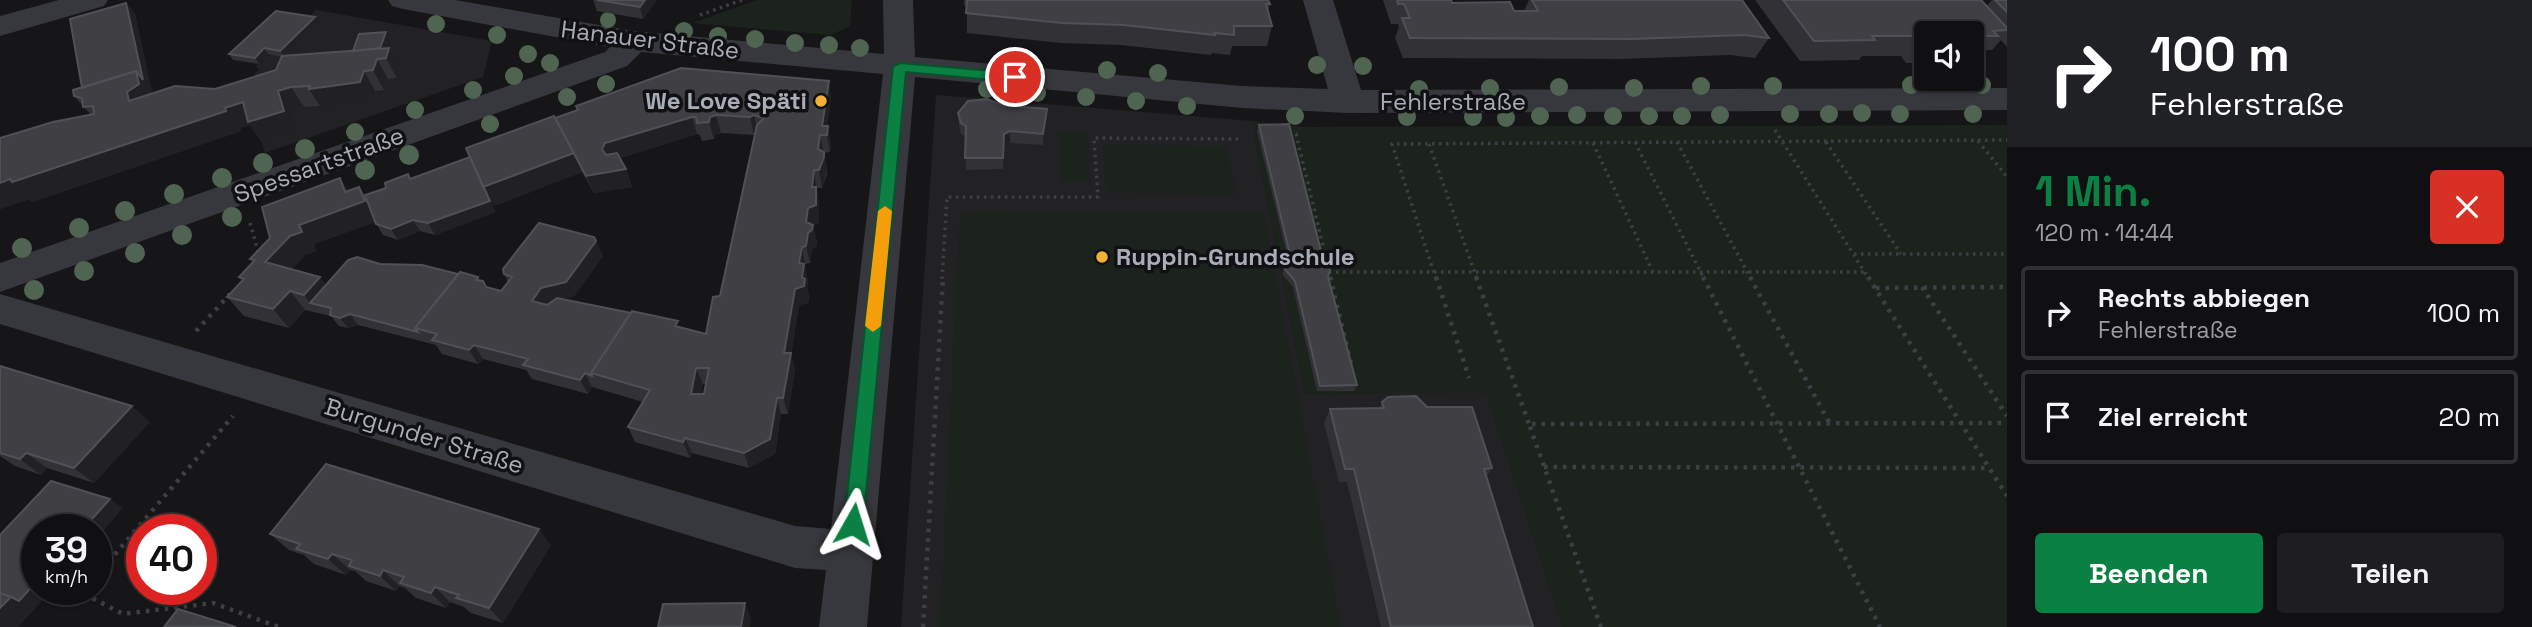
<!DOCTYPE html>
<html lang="de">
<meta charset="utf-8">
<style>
body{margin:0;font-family:"Space Grotesk",sans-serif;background:#1e1e20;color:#f1f3f6;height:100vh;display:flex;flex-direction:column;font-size:26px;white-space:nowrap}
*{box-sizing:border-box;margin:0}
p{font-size:23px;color:#9c9d9f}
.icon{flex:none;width:38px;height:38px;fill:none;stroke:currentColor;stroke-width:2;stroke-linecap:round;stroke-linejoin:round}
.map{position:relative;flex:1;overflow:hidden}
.drawer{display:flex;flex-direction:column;background:#101012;width:525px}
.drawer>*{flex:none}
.banner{background:#202124;color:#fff;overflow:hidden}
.buttons{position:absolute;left:1914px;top:21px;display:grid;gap:14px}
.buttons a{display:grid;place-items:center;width:70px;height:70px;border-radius:7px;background:#101012;box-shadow:0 2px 5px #0004,0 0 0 2px #303032;font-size:35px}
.speed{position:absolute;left:21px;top:514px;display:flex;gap:14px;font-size:35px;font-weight:700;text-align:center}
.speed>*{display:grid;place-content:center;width:91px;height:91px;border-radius:50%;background:#101012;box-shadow:0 2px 5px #0004,0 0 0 2px #303032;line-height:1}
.speed small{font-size:18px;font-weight:400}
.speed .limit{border:10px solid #d22;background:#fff;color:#111}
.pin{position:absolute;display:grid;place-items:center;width:60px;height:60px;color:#fff;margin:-30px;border:4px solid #fff;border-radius:50%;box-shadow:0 2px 7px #0007}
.me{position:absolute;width:77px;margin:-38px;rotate:6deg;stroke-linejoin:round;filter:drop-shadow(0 0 5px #0008)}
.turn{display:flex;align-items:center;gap:24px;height:147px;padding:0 28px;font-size:32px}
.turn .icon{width:91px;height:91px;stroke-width:2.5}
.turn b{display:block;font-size:49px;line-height:60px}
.round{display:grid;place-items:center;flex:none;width:74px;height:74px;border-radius:7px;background:#1e1e20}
.summary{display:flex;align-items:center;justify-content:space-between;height:119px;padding:0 28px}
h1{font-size:42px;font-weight:700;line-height:52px;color:#0b8043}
.cta{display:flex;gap:14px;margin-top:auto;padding:14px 28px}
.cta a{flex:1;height:80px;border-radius:7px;background:#0b8043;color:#fff;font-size:28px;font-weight:700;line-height:80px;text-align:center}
.cta a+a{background:#1e1e20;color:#f1f3f6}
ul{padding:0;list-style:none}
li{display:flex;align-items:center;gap:21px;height:94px;margin:0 14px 10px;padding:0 14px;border:4px solid #303032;border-radius:7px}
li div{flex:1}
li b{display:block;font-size:26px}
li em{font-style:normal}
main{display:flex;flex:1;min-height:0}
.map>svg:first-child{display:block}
.built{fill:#222225}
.green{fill:#1c231d}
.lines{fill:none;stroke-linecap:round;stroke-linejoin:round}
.path-far1{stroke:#3d3f44;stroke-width:3.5;stroke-dasharray:2.5 4.5;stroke-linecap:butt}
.path{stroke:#3d3f44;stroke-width:4.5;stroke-dasharray:3.5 6;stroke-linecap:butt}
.minor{fill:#37383d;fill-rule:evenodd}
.tree{fill:#506452}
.wall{fill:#323236;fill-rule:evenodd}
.shaded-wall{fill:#212124}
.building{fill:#3f3f44;stroke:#4f5156;stroke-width:2;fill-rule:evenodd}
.route{fill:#0b8043;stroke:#07532c;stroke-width:2}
.slow{fill:#f59e0b}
.poi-dot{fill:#f2b134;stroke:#111113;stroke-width:2.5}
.labels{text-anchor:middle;stroke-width:7;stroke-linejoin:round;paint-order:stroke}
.street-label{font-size:24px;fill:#a8adb8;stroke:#111113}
.poi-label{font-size:24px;font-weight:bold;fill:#a8adb8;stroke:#111113;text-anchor:end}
</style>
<main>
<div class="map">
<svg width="2007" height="627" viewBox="0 0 2007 627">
<rect width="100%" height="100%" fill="#161618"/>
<path class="built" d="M 316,10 L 492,41 L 483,77 L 265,153 L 245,88 L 259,69 L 255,67 Z
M 936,95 L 1252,121 L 1305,394 L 1486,392 L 1563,627 L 901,627 Z"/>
<path class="green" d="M 757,0 L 852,0 L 850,26 L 831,35 L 693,23 Z
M 1252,121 L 1304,127 L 2007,125 L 2007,627 L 1563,627 L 1486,393 L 1305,394 Z
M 1059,132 L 1088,132 L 1090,182 L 1061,182 Z
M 1103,145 L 1227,146 L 1236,194 L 1106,193 Z
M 960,211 L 1264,214 L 1341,627 L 940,627 Z"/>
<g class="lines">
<path class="path-far1" d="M 700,15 L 742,0
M 1775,130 L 1869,279
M 1289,135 L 1296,134 L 1331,279
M 1978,141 L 2007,177
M 1635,142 L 1704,279
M 1677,142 L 1751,279
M 1826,142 L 1901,254
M 1593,143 L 1653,272
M 1429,144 L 1477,279
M 250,223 L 259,255
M 1854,254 L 2007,254
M 1329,272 L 1865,272
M 942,279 L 947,197 L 1098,197 L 1094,138 L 1240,139
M 1436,279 L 1392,144 L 2007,140"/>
<path class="path" d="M 1330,277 L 1352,368
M 1436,277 L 1469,378
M 1476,277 L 1529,424
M 1703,277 L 1880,627
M 1750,277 L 1830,424
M 1868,277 L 2007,496
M 1922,287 L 2007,416
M 1876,288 L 2007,287
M 196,331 L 230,294
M 1544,467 L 1988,468
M 96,587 L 105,566 L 233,416
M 95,590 L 92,598 L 123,614 L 213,603 L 279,627
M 923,627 L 943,277
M 1601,627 L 1529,424 L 2007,423"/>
<path class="minor" d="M 59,0 L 108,0 L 104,6 L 0,36 L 0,16 Z
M 388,0 L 455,0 L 633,31 L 884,54 L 883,0 L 913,0 L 915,57 L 1242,86 L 1328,89 L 1303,0 L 1333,0 L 1361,90 L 2007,88 L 2007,110 L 1348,113 L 1242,108 L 915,77 L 867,627 L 819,627 L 826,570 L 795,568 L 0,324 L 0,294 L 795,526 L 831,529 L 883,74 L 641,52 L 627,66 L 0,292 L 0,263 L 605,52 L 610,47 L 403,9 L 392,6 Z"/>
</g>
<g class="tree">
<circle cx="608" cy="20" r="8"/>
<circle cx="436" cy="24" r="9"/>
<circle cx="684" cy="31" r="9"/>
<circle cx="497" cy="35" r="9"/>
<circle cx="718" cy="36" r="9"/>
<circle cx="755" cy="39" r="9"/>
<circle cx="795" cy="43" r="9"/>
<circle cx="829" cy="45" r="9"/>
<circle cx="860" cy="48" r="9"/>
<circle cx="528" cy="54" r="9"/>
<circle cx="1009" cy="62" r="9"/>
<circle cx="550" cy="63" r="9"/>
<circle cx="1317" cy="65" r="9"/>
<circle cx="1363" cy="66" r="9"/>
<circle cx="1107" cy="70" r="9"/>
<circle cx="1158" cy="73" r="9"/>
<circle cx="514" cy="76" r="9"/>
<circle cx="606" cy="84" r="9"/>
<circle cx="1911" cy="85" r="9"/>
<circle cx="1982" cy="85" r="9"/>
<circle cx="1701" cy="86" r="9"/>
<circle cx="1773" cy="86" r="9"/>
<circle cx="1559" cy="87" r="9"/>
<circle cx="1490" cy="88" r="9"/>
<circle cx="1634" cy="88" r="9"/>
<circle cx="987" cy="89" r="9"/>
<circle cx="1419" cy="89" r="9"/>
<circle cx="473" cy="90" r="9"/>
<circle cx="1037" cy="93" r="9"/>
<circle cx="567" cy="97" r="9"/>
<circle cx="1086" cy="97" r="9"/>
<circle cx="1136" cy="101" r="9"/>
<circle cx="1187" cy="106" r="9"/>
<circle cx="415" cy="110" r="9"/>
<circle cx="1862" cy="113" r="9"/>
<circle cx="1790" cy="114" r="9"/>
<circle cx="1829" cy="114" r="9"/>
<circle cx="1900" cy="114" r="9"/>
<circle cx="1973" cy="114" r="9"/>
<circle cx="1577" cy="115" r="9"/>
<circle cx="1720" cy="115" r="9"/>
<circle cx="1295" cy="116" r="9"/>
<circle cx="1540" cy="116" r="9"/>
<circle cx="1613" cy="116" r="9"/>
<circle cx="1649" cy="116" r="9"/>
<circle cx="1682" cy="116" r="9"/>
<circle cx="1407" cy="117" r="9"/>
<circle cx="1473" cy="117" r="9"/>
<circle cx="1506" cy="118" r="9"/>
<circle cx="490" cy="124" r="9"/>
<circle cx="355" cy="132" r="9"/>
<circle cx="305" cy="149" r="10"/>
<circle cx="409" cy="155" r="10"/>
<circle cx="263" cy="163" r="10"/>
<circle cx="365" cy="170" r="10"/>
<circle cx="222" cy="178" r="10"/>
<circle cx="174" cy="194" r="10"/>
<circle cx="125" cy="211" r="10"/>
<circle cx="232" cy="217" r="10"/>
<circle cx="79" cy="228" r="10"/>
<circle cx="182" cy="235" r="10"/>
<circle cx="22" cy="248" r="10"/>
<circle cx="135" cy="253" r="10"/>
<circle cx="84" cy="271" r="10"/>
<circle cx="34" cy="290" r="10"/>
</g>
<path class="wall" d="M 593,0 L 657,0 L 643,19 L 597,11 Z
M 964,0 L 1268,0 L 1270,4 L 1268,12 L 1272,26 L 1267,46 L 1232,46 L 1230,55 L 1212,53 L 1211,55 L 1121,45 L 1061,43 L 967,33 L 967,6 L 964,5 Z
M 1383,0 L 1451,0 L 1452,3 L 1514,11 L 1524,11 L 1529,0 L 1742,0 L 1769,38 L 1755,58 L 1730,55 L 1621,59 L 1403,58 L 1395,38 L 1399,27 L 1398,24 L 1391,24 Z
M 1755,0 L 1981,0 L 1987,6 L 1992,0 L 2007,0 L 2007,47 L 2001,40 L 1992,50 L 1985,50 L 1980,56 L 1972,56 L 1972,33 L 1927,33 L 1927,63 L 1906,63 L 1901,56 L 1862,56 L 1859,60 L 1800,61 Z
M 126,3 L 135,14 L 152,93 L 215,89 L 276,70 L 282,57 L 268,54 L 259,64 L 233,60 L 229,54 L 319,23 L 285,56 L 353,51 L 392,43 L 390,49 L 400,68 L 397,78 L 388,79 L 384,90 L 375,91 L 372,102 L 322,109 L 320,106 L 304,107 L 292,111 L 297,130 L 262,142 L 250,125 L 240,128 L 241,131 L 32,202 L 29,199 L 0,209 L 90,114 L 74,96 L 82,88 Z
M 831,98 L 827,126 L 831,143 L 830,152 L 824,153 L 827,169 L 827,174 L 822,188 L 817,188 L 817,191 L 819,205 L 819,223 L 812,225 L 817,242 L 816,247 L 812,250 L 810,263 L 805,264 L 805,267 L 808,281 L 807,287 L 809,296 L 808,303 L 799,305 L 791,355 L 795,369 L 788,414 L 781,414 L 775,454 L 749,468 L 692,453 L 690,458 L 635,442 L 628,427 L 643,402 L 592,387 L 588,394 L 532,379 L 526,370 L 483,359 L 478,364 L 442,354 L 436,345 L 358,325 L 348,328 L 339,326 L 331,316 L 305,310 L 289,328 L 244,316 L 227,297 L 242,281 L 239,277 L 253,263 L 250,259 L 348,191 L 359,187 L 365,195 L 386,188 L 408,174 L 411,179 L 470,157 L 555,118 ZM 721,133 L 754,135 L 755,134 L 720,296 L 706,334 L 562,299 L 574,296 L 603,256 L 594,237 L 504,274 L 508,282 L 501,291 L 486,287 L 478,277 L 380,264 L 326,285 L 320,277 L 292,269 L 305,255 L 316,251 L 314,244 L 375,222 L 383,235 L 398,240 L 420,231 L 435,235 L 495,212 L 490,200 L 494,206 L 582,172 L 581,170 L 594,193 L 632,187 L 626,169 L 620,158 L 697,134 L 700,135 L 702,141 L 714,139 L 715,135 ZM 703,384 L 706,384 L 704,394 L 701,394 Z
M 1002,105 L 1047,120 L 1043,145 L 1010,143 L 1004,145 L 1003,169 L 966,170 L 966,137 L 961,134 L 959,125 L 958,113 Z
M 1259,125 L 1328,277 L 1357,385 L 1354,391 L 1317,391 L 1293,287 L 1282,274 L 1288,259 L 1257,131 Z
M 0,366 L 150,422 L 94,483 L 47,468 L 41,475 L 15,466 L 0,456 Z
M 1382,402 L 1492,468 L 1486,477 L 1533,627 L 1381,627 L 1347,482 L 1339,482 L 1324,423 L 1330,409 L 1379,408 Z
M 270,534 L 551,545 L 503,623 L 471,613 L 464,607 L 450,602 L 446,608 L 416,598 L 405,588 L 399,586 L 396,591 L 366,581 L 355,571 L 350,570 L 346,575 L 314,564 L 304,555 L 289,550 Z"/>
<path class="shaded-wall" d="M 645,0 L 657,0 L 643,19 L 640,7 Z
M 126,3 L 135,14 L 155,104 L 93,106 Z
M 315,17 L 319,23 L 284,57 L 280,51 Z
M 386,32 L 392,43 L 390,49 L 400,68 L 397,78 L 386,58 L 376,57 Z
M 264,48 L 268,54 L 259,64 L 255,58 Z
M 377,59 L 388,79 L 384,90 L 373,70 Z
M 364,71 L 375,91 L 372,102 L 322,109 L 309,89 Z
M 829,81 L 831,98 L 826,135 L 822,126 Z
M 291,87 L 304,107 L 292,111 L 297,130 L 262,142 L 250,125 L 240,128 L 241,131 L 32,202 L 29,199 L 0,209 L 0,157 L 225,108 Z
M 1047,109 L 1047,120 L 1043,145 L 1043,134 Z
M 716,115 L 721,133 L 715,135 L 714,139 L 709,122 L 710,117 Z
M 754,115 L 758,132 L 754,135 L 750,117 Z
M 692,117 L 697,134 L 612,161 L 609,167 L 602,149 L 605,143 Z
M 828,126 L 831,143 L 830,152 L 827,135 Z
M 1010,131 L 1010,143 L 1004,145 L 1003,169 L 1004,134 Z
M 820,135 L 827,169 L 822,188 L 819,170 L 818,149 Z
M 574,153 L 582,172 L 494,206 L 490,200 L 495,212 L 435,235 L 428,223 L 476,168 Z
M 626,169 L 632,187 L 594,193 L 586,176 Z
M 814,170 L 819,205 L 819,223 L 811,225 L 813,225 L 817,242 L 816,247 L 812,250 L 810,263 L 806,246 L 806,222 Z
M 340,178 L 353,198 L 359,187 L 372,207 L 378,221 L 314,244 L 316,251 L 305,255 L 281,281 L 265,262 L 299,225 L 345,192 Z
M 413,220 L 420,231 L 398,240 L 391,229 Z
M 596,241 L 603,256 L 574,296 L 549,303 L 540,315 L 532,301 L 541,288 Z
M 802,247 L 808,281 L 807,287 L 809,296 L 808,303 L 799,305 L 791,355 L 795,369 L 788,414 L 783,398 L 784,353 Z
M 320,277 L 335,296 L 310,303 L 304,295 Z
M 290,291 L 305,310 L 289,328 L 273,309 Z
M 350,314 L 358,325 L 348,328 L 340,318 Z
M 474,345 L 483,359 L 478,364 L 469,350 Z
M 696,368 L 703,384 L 697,410 L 691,394 Z
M 585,373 L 592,387 L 588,394 L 580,380 Z
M 777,398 L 781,414 L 775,454 L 749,468 L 744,453 Z
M 132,406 L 150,422 L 94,483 L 74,468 Z
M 685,438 L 692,453 L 690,458 L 683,442 Z
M 26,453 L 47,468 L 41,475 L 20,459 Z
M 110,499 L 123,508 L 96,539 L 96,530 L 82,530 Z
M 539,529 L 551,545 L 503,623 L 489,608 Z
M 332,554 L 350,570 L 346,575 L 328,559 Z
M 383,570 L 399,586 L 396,591 L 380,576 Z
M 37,581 L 37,590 L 51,590 L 34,610 L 19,601 Z
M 435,587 L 450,602 L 446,608 L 431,593 Z
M 11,597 L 34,610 L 18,627 L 0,627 L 0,608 Z
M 745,603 L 751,618 L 750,627 L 741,627 Z"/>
<path class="building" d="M 597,0 L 645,0 L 640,7 Z
M 967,0 L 1268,0 L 1270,4 L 1266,4 L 1272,26 L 1234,26 L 1234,35 L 1214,33 L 1215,35 L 1124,25 L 1062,23 L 966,13 Z
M 1397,0 L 1451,0 L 1452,3 L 1510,2 L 1514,11 L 1538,11 L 1532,0 L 1742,0 L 1769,38 L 1743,35 L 1632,39 L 1410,38 L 1402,18 L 1410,18 L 1404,4 L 1398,4 Z
M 1783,0 L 1981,0 L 2007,28 L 2007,30 L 1993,31 L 1998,36 L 1972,36 L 1972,33 L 1927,33 L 1927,43 L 1923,43 L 1917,36 L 1872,36 L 1875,40 L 1814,41 Z
M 1995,0 L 2007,0 L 2007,12 Z
M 126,3 L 143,80 L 136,71 L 82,88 L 70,19 Z
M 276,11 L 315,17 L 280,51 L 264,48 L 255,58 L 229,54 Z
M 386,32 L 380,48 L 353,51 L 359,34 Z
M 389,48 L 386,58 L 377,59 L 373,70 L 364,71 L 360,82 L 309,89 L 310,86 L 291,87 L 278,91 L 284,111 L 248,122 L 243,102 L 225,108 L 226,111 L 12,182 L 10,179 L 0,183 L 0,138 L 53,122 L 94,114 L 93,106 L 83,107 L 82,98 L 74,96 L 73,90 L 136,71 L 139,84 L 127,92 L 129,101 L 175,86 L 215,89 L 276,70 L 282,56 Z
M 681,68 L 829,81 L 822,126 L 828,126 L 827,135 L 820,135 L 818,149 L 824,152 L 824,157 L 819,170 L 814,170 L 812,187 L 816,187 L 816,205 L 808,208 L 806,222 L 813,225 L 812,230 L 808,233 L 806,246 L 802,247 L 799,263 L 804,264 L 802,277 L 805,279 L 804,286 L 795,289 L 784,353 L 791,353 L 783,398 L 777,398 L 770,439 L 744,453 L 685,438 L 683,442 L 628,427 L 650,390 L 591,373 L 632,311 L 678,321 L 675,326 L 706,334 L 713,297 L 720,296 L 757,125 L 764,118 L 754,115 L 750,117 L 716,115 L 710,117 L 709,122 L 697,123 L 696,117 L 692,117 L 605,143 L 602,149 L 606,155 L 617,153 L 626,169 L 586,176 L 555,118 L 578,110 L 576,106 ZM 696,368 L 709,368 L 704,394 L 691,394 Z
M 987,99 L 1002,105 L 1047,109 L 1043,134 L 1010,131 L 1004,134 L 1003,158 L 965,158 L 966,126 L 961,123 L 958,113 L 968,101 Z
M 554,116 L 574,153 L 483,187 L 466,148 Z
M 1289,124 L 1323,259 L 1330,269 L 1328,277 L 1357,385 L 1320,386 L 1295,281 L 1284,268 L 1290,255 L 1259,125 Z
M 470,157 L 490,201 L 428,223 L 413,220 L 391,229 L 376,224 L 365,195 L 386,188 L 385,183 L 408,174 L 410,179 Z
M 340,178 L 345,192 L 359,187 L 365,201 L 299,225 L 302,232 L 290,236 L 265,262 L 320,277 L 304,295 L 290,291 L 273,309 L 227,297 L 244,279 L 239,277 L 255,260 L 250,259 L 270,238 L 262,207 Z
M 539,223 L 594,237 L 596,241 L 566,282 L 541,288 L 532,301 L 547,305 L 557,298 L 631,313 L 591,373 L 592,376 L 585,373 L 580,380 L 523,365 L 528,359 L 474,345 L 469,350 L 432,340 L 437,334 L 415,328 L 460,272 L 478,277 L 476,280 L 483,281 L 486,287 L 501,291 L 512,277 L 504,274 L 503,269 Z
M 357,257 L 380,264 L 422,265 L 458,274 L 415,328 L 418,332 L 350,314 L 340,318 L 330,315 L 331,308 L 310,303 L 348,260 Z
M 0,366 L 132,406 L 74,468 L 26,453 L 20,459 L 0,453 Z
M 1416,396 L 1427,407 L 1472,407 L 1492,468 L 1484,469 L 1533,627 L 1391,627 L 1354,469 L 1345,469 L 1330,409 L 1384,408 L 1382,402 L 1388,397 Z
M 326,464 L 539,529 L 489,608 L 456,598 L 459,595 L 435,587 L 431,593 L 400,583 L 404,577 L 383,570 L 380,576 L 349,566 L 352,560 L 332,554 L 328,559 L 296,549 L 300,544 L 270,534 Z
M 51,481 L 110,499 L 82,530 L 37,530 L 37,581 L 19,601 L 11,597 L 0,593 L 0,535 Z
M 0,593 L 11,597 L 0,608 Z
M 745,603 L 741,627 L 658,627 L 663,604 Z
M 178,609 L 236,627 L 164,627 Z"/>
<path class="route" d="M 900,63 L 1015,73 L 1022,77 L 1015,82 L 906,72 L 863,524 L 860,530 L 853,532 L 847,530 L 844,524 L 893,67 Z"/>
<path class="slow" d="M 885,206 L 892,211 L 881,326 L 873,332 L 865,326 L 878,211 Z"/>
<g class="poi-dot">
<circle cx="821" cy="101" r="7"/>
<circle cx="1102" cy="257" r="7"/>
</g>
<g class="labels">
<g class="street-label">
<text transform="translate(650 40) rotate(7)" y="8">Hanauer Straße</text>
<text x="1453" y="110">Fehlerstraße</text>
<text transform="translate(319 165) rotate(-20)" y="8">Spessartstraße</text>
<text transform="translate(424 436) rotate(17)" y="8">Burgunder Straße</text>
</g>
<g class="poi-label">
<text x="807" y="109">We Love Späti</text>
<text x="1116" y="265" text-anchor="start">Ruppin-Grundschule</text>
</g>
</g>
</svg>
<div class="buttons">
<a><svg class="icon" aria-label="sound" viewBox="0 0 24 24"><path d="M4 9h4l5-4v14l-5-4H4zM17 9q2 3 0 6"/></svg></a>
</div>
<div class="speed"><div>39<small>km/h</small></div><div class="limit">40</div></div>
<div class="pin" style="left:1015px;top:77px;background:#d93025"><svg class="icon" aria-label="arrive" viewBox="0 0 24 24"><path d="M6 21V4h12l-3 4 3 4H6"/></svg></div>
<svg class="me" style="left:853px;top:524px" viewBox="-20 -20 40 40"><path d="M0-17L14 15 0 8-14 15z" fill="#0b8043" stroke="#fff" stroke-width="4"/></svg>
</div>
<section class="drawer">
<div class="banner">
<div class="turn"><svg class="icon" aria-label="right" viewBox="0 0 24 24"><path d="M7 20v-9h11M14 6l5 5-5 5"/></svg><div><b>100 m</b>Fehlerstraße</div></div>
</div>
<div class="summary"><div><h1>1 Min.</h1><p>120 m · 14:44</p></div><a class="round" style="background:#d93025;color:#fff"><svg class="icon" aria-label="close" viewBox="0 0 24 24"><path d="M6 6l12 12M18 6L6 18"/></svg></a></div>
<ul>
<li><svg class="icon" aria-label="right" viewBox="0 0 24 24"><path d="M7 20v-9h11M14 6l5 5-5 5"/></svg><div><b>Rechts abbiegen</b><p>Fehlerstraße</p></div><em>100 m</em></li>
<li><svg class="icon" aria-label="arrive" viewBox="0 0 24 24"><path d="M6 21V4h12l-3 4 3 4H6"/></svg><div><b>Ziel erreicht</b></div><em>20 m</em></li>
</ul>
<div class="cta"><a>Beenden</a><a>Teilen</a></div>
</section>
</main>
